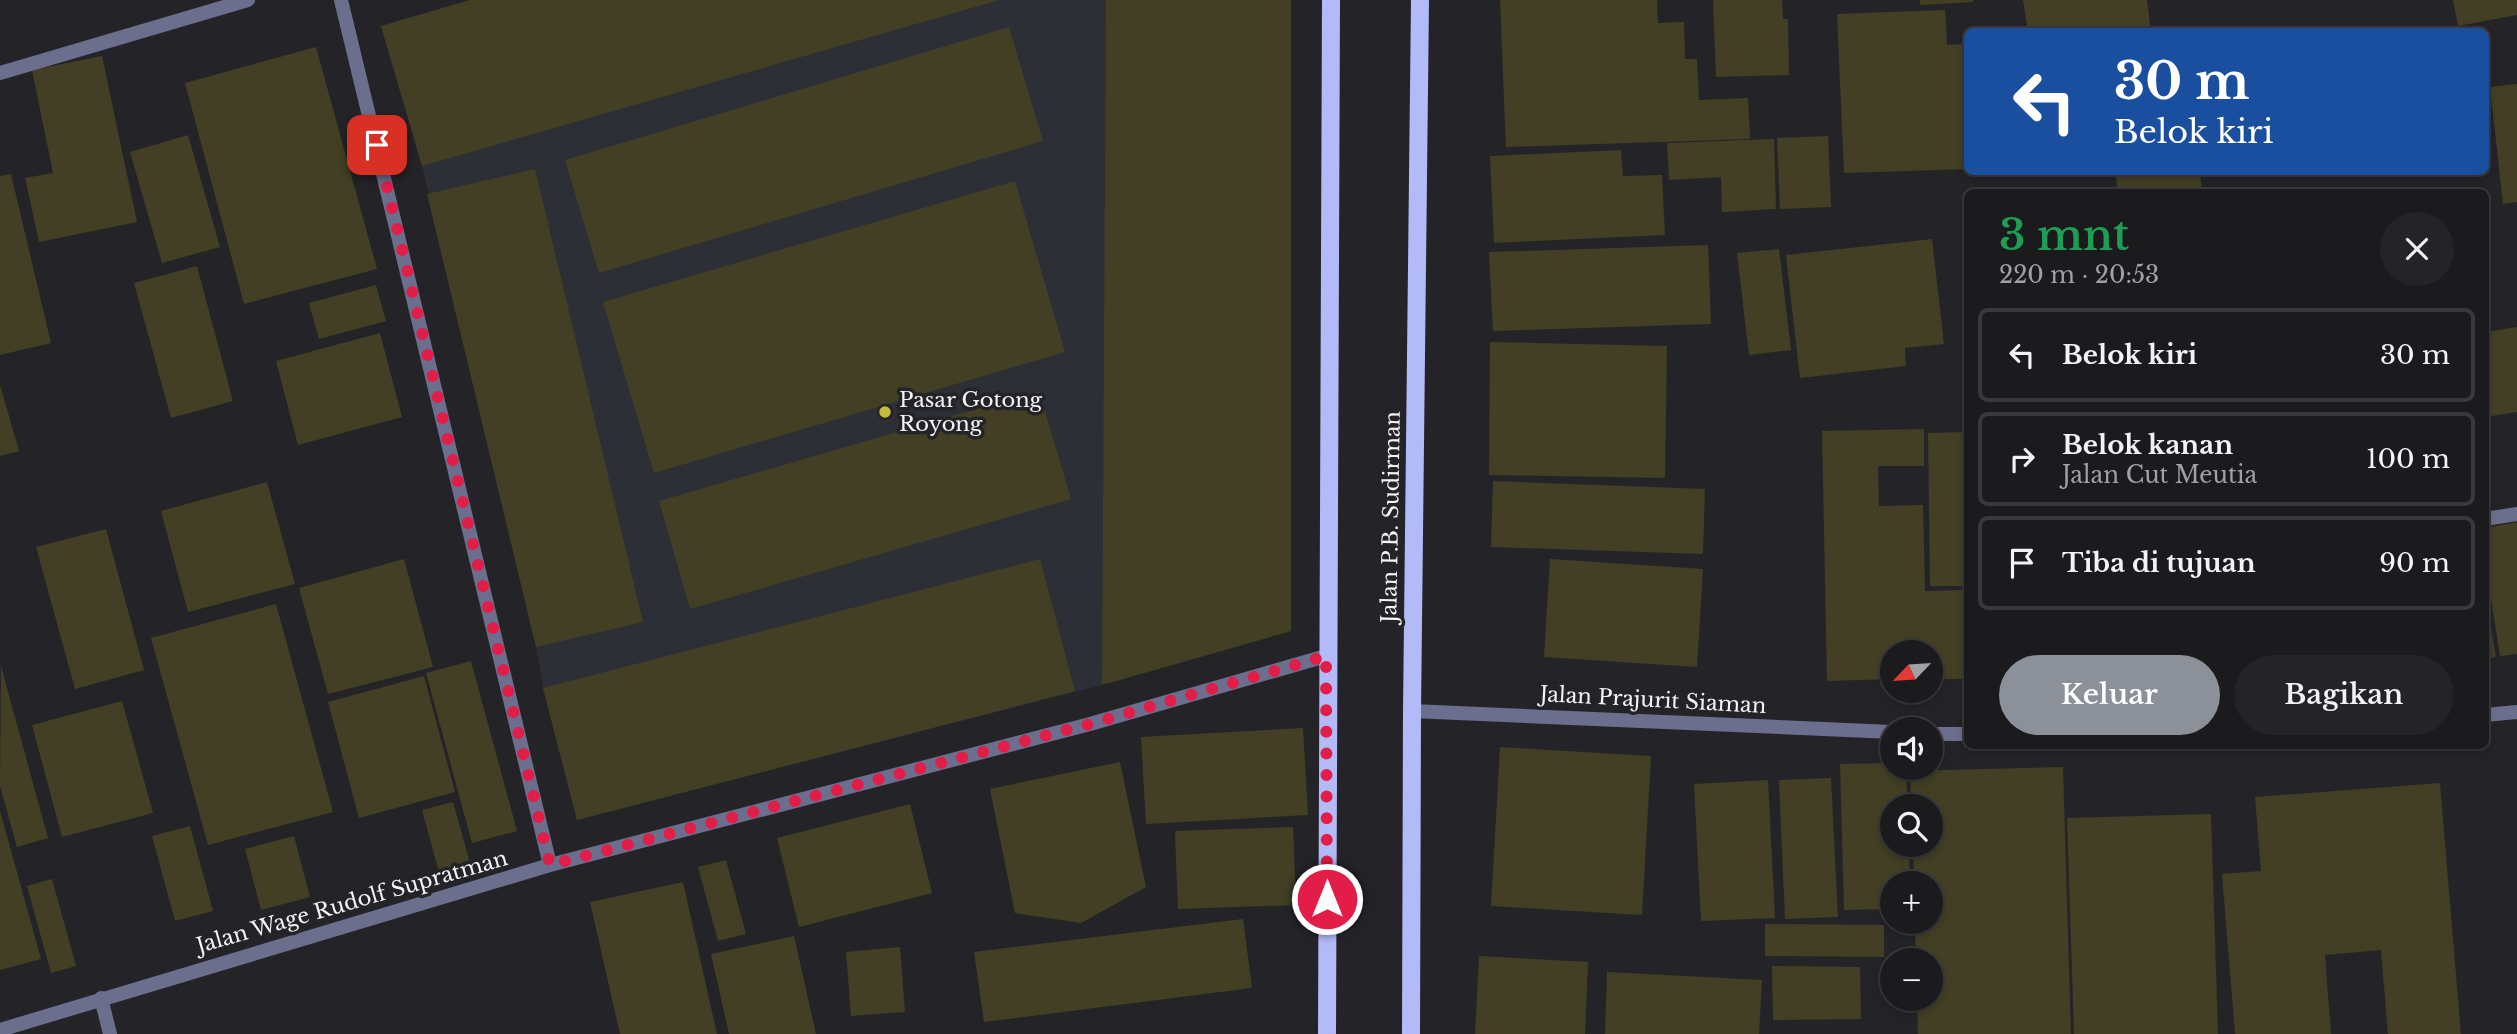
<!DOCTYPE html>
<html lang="id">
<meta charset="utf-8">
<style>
body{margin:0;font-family:"Libre Baskerville",serif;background:#242427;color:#f1f3f6;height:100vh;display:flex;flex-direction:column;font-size:26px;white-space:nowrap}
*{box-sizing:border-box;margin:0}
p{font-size:23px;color:#a0a1a4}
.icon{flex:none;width:38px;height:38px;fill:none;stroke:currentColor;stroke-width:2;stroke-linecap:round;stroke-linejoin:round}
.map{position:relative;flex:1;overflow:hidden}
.drawer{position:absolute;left:1964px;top:189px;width:525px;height:560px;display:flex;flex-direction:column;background:#1b1b1e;border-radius:10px;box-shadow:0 4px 10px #0003,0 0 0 2px #39393c}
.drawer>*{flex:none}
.banner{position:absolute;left:1964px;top:28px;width:525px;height:147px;border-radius:10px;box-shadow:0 4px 10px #0003,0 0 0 2px #39393c;background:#1a4fa0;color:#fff;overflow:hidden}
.needle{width:46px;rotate:245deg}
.tools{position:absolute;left:1880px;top:640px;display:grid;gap:14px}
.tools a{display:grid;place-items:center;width:63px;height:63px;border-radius:50%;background:#1b1b1e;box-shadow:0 4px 10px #0003,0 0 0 2px #39393c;font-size:35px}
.pin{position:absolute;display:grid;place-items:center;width:60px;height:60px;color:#fff;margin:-30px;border-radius:14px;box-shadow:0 4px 10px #0006}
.me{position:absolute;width:77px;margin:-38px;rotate:0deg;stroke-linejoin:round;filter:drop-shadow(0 0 5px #0008)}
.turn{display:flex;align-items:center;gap:24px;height:147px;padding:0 35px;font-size:32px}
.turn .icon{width:91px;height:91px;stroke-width:2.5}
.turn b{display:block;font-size:49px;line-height:60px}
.round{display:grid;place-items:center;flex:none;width:74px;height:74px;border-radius:37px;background:#242427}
.summary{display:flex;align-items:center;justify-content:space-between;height:119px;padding:0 35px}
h1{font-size:42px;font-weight:600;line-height:52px;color:#1e9e55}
.button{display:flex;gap:14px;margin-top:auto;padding:14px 35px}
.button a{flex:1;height:80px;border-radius:42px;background:#8c9099;color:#fff;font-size:28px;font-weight:600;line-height:80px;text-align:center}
.button a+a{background:#242427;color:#f1f3f6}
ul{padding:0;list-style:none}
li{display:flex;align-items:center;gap:21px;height:94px;margin:0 14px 10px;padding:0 21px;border:4px solid #39393c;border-radius:10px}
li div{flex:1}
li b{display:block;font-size:26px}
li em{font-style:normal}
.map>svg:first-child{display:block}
.built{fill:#2d2f37}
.building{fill:#423f24}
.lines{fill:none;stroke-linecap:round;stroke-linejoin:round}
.minor{stroke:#6b6f8d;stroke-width:14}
.tertiary{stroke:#6b6f8d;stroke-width:14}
.primary{stroke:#b3baf8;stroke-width:18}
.route{stroke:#e11d48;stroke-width:12;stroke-dasharray:0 21.6}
.poi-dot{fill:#c6bc3c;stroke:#242428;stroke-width:2.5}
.labels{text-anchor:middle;stroke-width:7;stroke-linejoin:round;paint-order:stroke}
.poi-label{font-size:21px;fill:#f4f4f6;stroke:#242428;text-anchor:start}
.street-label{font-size:21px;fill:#f4f4f6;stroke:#242428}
</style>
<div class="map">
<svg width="2517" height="1034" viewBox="0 0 2517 1034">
<rect width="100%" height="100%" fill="#242428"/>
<path class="built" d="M 470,0 L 1291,0 L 1291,631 L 1102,685 L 577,820 L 543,688 L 536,647 L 422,165 L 381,26 Z"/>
<path class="building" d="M 470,0 L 996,0 L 996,1 L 422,166 L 381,26 Z
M 1106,0 L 1291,0 L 1291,631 L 1102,685 Z
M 1500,0 L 1657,0 L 1658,23 L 1684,22 L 1685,59 L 1697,59 L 1699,100 L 1748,98 L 1750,139 L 1506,147 Z
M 1713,0 L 1782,0 L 1783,19 L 1788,19 L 1789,75 L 1716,77 Z
M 1920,0 L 1973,0 L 1973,2 L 1920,5 Z
M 2023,0 L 2147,0 L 2151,32 L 2028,32 Z
M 2453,0 L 2517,0 L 2517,15 L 2458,26 Z
M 1945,10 L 1947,45 L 1967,44 L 1967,169 L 1844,173 L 1837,14 Z
M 1009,27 L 1043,141 L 599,273 L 565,160 Z
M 316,47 L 377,269 L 244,304 L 185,83 Z
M 102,56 L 137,222 L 39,242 L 25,178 L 53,173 L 32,70 Z
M 2517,84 L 2517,202 L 2503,204 L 2490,87 Z
M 188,135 L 220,247 L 162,263 L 130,152 Z
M 1828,136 L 1831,207 L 1780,209 L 1777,138 Z
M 1774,139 L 1776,209 L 1722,212 L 1721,177 L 1669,180 L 1667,143 Z
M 1621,150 L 1623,176 L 1662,175 L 1665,235 L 1494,243 L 1490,156 Z
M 535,169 L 643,622 L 536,647 L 427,194 Z
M 2046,172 L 2080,172 L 2080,173 L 2046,177 Z
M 2115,172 L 2200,172 L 2202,192 L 2118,192 Z
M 11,174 L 51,343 L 0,355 L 0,176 Z
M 1015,181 L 1065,352 L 654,473 L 603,302 Z
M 1932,239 L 1944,344 L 1905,348 L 1906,366 L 1800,378 L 1786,255 Z
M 1708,245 L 1711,324 L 1493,331 L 1489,252 Z
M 1779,249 L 1791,350 L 1749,355 L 1737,253 Z
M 197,266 L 233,401 L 171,418 L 134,283 Z
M 376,285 L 386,321 L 319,339 L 309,303 Z
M 2517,327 L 2517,412 L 2485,417 L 2485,332 Z
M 380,333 L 402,417 L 298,445 L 276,361 Z
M 1490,342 L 1667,346 L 1665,478 L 1489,475 Z
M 0,385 L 19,451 L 0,456 Z
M 1039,391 L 1071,499 L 690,609 L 659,501 Z
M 1924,429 L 1924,466 L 1878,466 L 1879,506 L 1923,505 L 1925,591 L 1967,590 L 1967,679 L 1930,679 L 1930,653 L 1892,653 L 1892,679 L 1827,681 L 1822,431 Z
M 1967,432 L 1967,586 L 1930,586 L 1928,433 Z
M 1493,481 L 1705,489 L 1703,554 L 1491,547 Z
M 267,482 L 295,584 L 188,612 L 161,511 Z
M 2517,522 L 2517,654 L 2500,656 L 2485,561 L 2485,528 Z
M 106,529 L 144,670 L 75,689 L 36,547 Z
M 404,559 L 433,667 L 328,694 L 299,588 Z
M 1040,559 L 1075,691 L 577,820 L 543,688 Z
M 1550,559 L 1703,569 L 1697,667 L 1544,657 Z
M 2486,600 L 2496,657 L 2485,659 L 2485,601 Z
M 276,604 L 333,812 L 208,845 L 151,638 Z
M 471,661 L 517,831 L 472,843 L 426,673 Z
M 1,666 L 48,838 L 17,847 L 0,786 Z
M 424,676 L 455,792 L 359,818 L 328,702 Z
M 122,701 L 153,813 L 62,837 L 32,725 Z
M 1303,728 L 1308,815 L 1146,824 L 1141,737 Z
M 1500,747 L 1651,756 L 1642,915 L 1491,906 Z
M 1120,762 L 1146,887 L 1081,923 L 1015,913 L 990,789 Z
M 1892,763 L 1892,768 L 1906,768 L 1908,807 L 1892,807 L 1892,845 L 1909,845 L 1910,884 L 1892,884 L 1892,909 L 1844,910 L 1840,764 Z
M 2063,767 L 2071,1034 L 1918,1034 L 1917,999 L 1930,999 L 1930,961 L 1916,961 L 1915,922 L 1930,922 L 1930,884 L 1914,884 L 1913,845 L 1930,845 L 1930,807 L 1911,807 L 1910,771 Z
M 1831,778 L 1838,917 L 1785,919 L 1779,780 Z
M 1768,780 L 1775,918 L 1701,921 L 1694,784 Z
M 2440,783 L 2461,1034 L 2388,1034 L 2381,950 L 2325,955 L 2331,1034 L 2235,1034 L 2222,874 L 2261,871 L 2255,797 Z
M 453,802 L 470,863 L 439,872 L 422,810 Z
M 910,804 L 932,893 L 799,927 L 777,838 Z
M 0,811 L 41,959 L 0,970 Z
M 2211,814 L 2218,1034 L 2074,1034 L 2067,818 Z
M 190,826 L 213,911 L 175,921 L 152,836 Z
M 1293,827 L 1296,905 L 1178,909 L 1175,831 Z
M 294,836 L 310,897 L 261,910 L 245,849 Z
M 726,860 L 746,934 L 718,941 L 698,867 Z
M 52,879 L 76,966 L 51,973 L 27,886 Z
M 683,882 L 717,1034 L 620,1034 L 590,902 Z
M 1243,919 L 1252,988 L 984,1022 L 974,952 Z
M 1765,924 L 1884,925 L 1884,957 L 1765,956 Z
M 794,936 L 816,1034 L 729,1034 L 711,954 Z
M 900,947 L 905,1012 L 851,1016 L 846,952 Z
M 1479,956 L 1588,962 L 1585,1034 L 1475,1034 Z
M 1772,966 L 1860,967 L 1861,1019 L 1773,1020 Z
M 1607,972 L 1762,980 L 1759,1034 L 1605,1034 Z"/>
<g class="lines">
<path class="minor" d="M 2485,519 L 2517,514
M 101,998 L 110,1034"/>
<path class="tertiary" d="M 341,0 L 550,865
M 0,73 L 248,0
M 1412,711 L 1892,732
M 2485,715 L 2517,712
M 1930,734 L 1967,734
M 0,1030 L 550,865 L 1090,724 L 1326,656"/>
<path class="primary" d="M 1327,1034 L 1331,0
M 1411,1034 L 1412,711 L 1420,0"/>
</g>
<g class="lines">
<path class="route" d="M 377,145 L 550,865 L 1090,724 L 1326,656 L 1327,899"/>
</g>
<circle class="poi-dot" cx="885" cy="412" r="7"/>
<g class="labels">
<g class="poi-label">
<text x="899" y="407">Pasar Gotong<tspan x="899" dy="24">Royong</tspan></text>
</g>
<g class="street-label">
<text transform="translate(1391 517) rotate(-89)" y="7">Jalan P.B. Sudirman</text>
<text transform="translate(1653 700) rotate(3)" y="7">Jalan Prajurit Siaman</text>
<text transform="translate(352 902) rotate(-16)" y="7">Jalan Wage Rudolf Supratman</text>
</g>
</g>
</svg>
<div class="tools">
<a><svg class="needle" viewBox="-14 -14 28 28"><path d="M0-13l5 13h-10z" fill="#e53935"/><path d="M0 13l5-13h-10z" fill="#a0a1a4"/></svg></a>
<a><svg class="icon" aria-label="sound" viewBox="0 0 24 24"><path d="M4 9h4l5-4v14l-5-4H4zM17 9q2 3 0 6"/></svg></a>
<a><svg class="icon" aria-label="search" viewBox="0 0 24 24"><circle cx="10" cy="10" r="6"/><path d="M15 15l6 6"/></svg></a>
<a>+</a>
<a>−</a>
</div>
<div class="pin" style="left:377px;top:145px;background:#d93025"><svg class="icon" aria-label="arrive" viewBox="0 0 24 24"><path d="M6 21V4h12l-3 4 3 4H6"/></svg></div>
<svg class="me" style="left:1327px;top:899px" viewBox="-20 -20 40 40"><circle r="17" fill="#e11d48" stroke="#fff" stroke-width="3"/><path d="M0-11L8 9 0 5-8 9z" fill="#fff"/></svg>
<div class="banner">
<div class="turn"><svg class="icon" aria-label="left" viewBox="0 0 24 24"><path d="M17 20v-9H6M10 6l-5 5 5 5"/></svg><div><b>30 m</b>Belok kiri</div></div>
</div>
<section class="drawer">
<div class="summary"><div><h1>3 mnt</h1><p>220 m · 20:53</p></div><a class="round"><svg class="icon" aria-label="close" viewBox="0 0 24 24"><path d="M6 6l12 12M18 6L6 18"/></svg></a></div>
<ul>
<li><svg class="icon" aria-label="left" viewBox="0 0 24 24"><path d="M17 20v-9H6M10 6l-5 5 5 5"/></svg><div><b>Belok kiri</b></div><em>30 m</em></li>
<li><svg class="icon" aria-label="right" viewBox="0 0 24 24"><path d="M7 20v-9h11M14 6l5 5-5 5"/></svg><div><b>Belok kanan</b><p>Jalan Cut Meutia</p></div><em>100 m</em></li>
<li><svg class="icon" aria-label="arrive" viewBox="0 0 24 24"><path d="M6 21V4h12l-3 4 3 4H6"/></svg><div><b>Tiba di tujuan</b></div><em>90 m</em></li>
</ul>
<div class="button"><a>Keluar</a><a>Bagikan</a></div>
</section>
</div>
